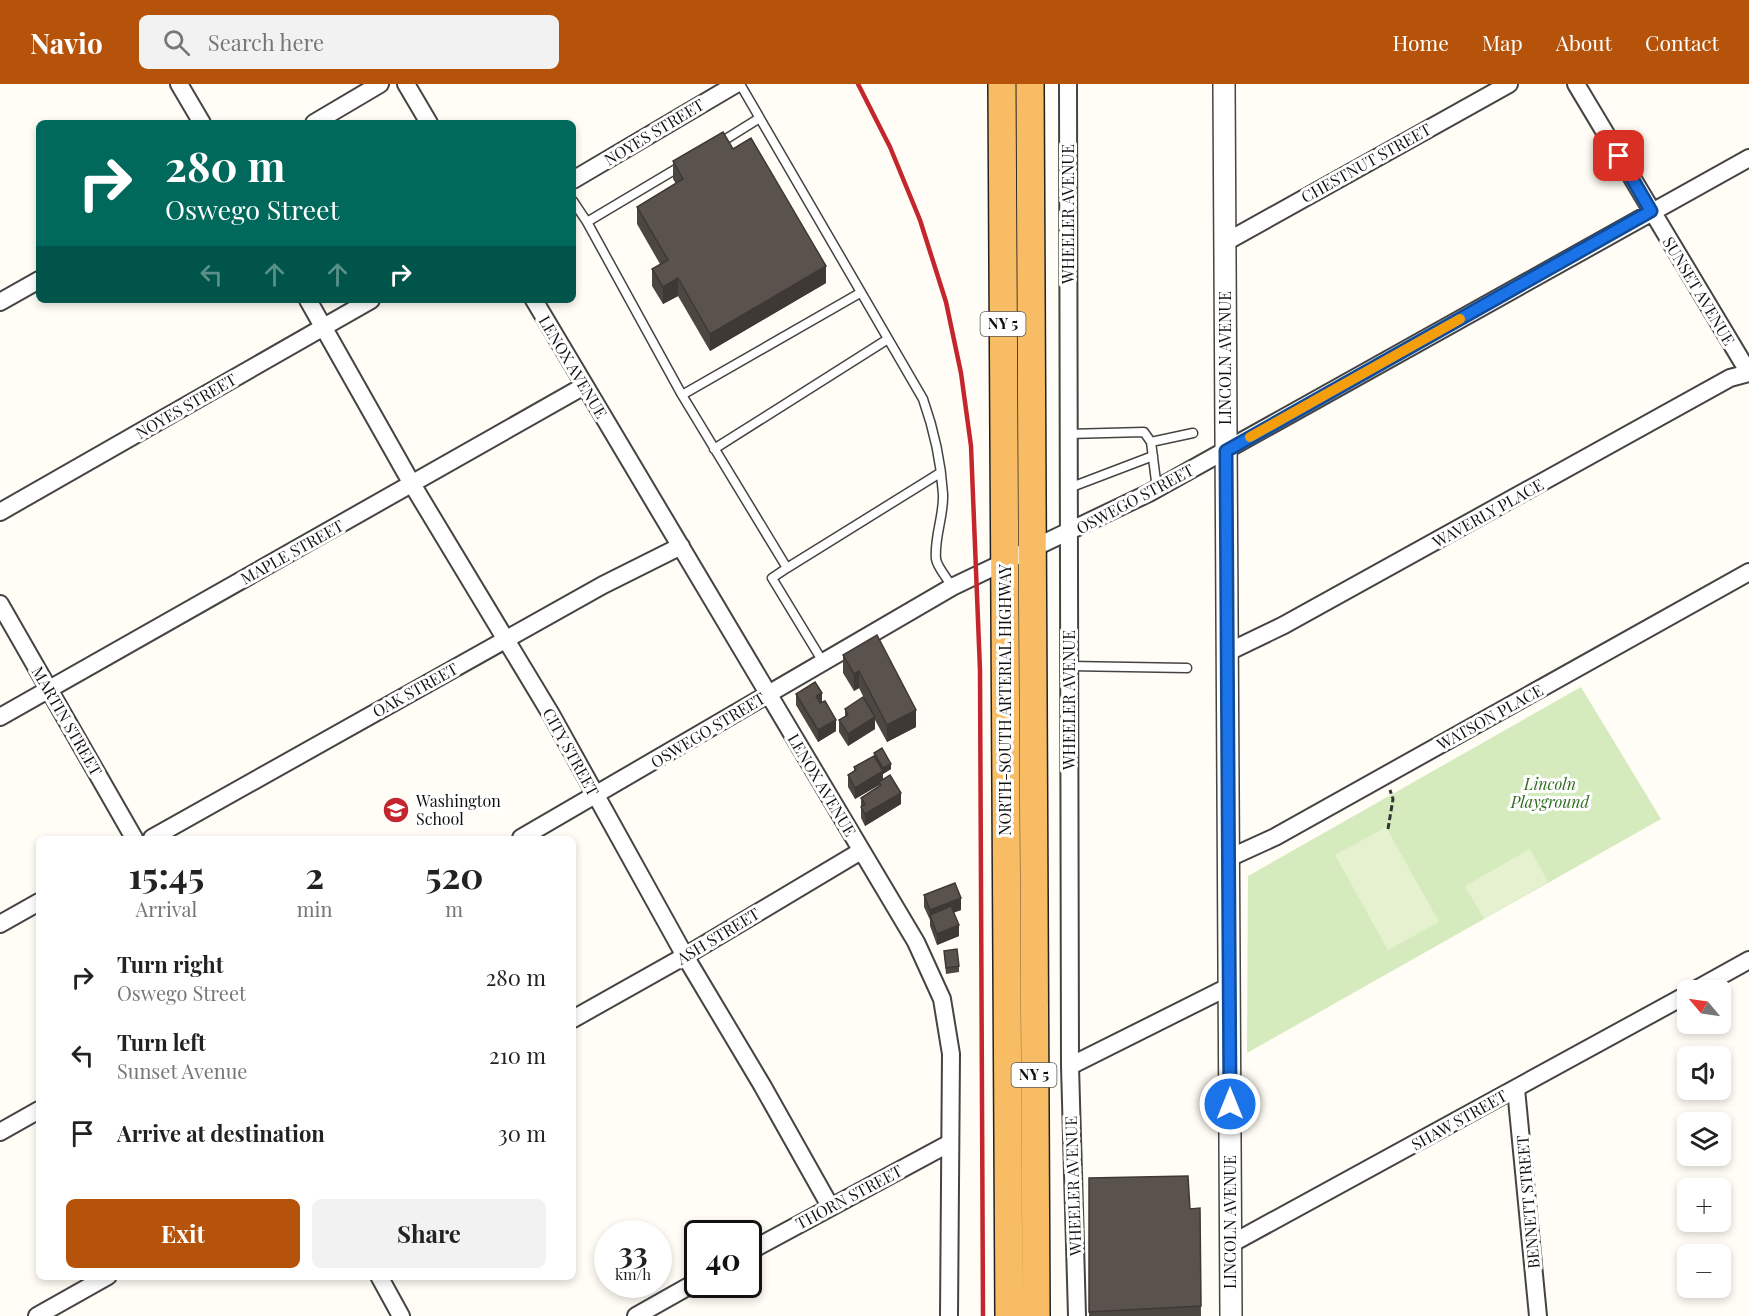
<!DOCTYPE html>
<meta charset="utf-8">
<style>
body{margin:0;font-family:"Playfair Display",serif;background:#f2f2f2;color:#222;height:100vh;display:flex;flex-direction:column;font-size:22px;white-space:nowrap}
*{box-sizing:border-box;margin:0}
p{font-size:20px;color:#767676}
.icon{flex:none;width:33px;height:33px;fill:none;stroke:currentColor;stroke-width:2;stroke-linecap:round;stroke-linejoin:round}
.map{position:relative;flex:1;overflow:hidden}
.drawer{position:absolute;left:36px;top:752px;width:540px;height:444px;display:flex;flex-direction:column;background:#fff;border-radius:9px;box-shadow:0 3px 9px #0003}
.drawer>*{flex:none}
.top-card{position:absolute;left:36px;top:36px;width:540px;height:183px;border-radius:9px;box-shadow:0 3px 9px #0003;background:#00695c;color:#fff;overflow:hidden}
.needle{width:39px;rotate:299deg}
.tools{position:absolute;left:1677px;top:896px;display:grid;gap:12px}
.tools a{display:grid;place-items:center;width:54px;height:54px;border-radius:9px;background:#fff;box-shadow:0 3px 9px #0003;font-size:30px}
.speed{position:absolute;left:594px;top:1136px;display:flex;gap:12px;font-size:30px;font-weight:700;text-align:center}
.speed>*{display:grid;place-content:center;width:78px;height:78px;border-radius:50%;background:#fff;box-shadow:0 3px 9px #0003;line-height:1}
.speed small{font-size:15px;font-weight:400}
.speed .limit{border:3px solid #111;border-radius:9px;background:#fff;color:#111}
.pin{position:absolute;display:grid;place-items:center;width:51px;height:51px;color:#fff;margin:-26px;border-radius:12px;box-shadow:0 3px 9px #0006}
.me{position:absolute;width:66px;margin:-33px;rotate:0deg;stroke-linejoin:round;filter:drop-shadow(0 0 4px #0008)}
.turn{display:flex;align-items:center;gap:21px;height:126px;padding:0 30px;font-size:27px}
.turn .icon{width:78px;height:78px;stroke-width:2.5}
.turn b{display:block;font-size:42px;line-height:51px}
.lanes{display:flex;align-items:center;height:57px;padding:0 30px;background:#0003;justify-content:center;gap:30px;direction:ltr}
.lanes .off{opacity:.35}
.eta{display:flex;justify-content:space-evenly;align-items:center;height:102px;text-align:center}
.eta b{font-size:36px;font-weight:700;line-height:42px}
.button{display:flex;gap:12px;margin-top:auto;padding:12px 30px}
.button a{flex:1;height:69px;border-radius:9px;background:#b45309;color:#fff;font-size:24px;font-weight:700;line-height:69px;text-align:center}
.button a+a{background:#f2f2f2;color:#222}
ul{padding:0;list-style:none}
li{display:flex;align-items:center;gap:18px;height:78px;padding:0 30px}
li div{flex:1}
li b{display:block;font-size:22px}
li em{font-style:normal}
header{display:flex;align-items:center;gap:36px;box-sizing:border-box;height:84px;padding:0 30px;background:#b45309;color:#fff}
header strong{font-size:28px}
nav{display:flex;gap:33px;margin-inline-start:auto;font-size:21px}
.search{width:420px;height:54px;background:#f2f2f2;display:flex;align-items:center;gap:15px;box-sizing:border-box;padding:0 21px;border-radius:9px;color:#767676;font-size:22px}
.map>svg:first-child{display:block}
.green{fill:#d5ebbd}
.pitch{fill:#e6f2cf}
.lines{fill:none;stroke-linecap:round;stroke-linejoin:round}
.service-casing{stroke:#444;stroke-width:11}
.minor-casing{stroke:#444;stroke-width:20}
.tertiary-casing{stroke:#444;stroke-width:24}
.trunk-casing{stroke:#222;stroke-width:30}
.path{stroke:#333;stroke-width:3;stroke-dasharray:6 3;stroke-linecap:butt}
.service{stroke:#fff;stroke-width:8}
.minor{stroke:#fff;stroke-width:16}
.tertiary{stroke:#fff;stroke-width:21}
.trunk{stroke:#f7bc64;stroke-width:27}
.rail{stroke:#c4262e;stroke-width:4.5}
.wall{fill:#4d4742}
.shaded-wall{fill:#3f3936}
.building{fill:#5a524d;stroke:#3f3936;stroke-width:1.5}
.route-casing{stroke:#114b97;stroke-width:15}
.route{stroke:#1a73e8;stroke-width:10}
.slow{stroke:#f59e0b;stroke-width:10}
.labels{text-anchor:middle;stroke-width:6;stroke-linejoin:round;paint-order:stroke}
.shield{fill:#fff;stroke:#585858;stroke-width:1.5}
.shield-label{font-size:15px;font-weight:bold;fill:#111}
.street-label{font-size:16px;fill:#111;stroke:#fff}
.park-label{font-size:16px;font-style:italic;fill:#2f6b1f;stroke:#fff}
.poi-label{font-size:16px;fill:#111;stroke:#fff;text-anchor:start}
</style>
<header>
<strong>Navio</strong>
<div class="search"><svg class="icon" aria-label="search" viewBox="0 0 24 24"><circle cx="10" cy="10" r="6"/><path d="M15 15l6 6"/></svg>Search here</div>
<nav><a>Home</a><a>Map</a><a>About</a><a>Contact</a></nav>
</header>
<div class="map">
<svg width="1749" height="1232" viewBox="0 0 1749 1232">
<rect width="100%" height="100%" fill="#fffdf5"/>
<path class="green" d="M 1581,603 L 1661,735 L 1247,969 L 1248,792 Z"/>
<path class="pitch" d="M 1386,743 L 1439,838 L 1388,866 L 1335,771 Z
M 1530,765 L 1548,798 L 1484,835 L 1465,802 Z"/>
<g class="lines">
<defs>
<path id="service" d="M 740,0 L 923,315 C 934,346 941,378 943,410 C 944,432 934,453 936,475 C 937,483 948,495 952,503
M 718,60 L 758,35
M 573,117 L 587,138 L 681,82
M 587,138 L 682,311 L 860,209
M 682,311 L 787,484 L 772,494 L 823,578
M 1068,350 L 1144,348 L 1151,358 L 1157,405
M 1151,358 L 1193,349
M 714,365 L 888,255
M 1069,404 L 1153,372
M 787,484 L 940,389
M 1069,582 L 1187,584"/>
<path id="minor" d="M 179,0 L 202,39
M 406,0 L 429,39
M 1068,0 L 1070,982 L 1077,1232
M 1576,0 L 1749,289
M 314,39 L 380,0
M 573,96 L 736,0
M 1224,159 L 1509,0
M 308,216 L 412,400 L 552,632 L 685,872 L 762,1001 L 830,1122
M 534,216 L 916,858 L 942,915 L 951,970 L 949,1232
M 0,218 L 39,196
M 0,428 L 371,216
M 0,520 L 134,754
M 1226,569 L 1284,541 L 1730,294 L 1749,289
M 0,633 L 584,302
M 152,754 L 603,501 L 681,462
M 521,754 L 952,503 L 1149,409 L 1749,74
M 1229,774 L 1275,753 L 1749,488
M 0,840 L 39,818
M 1695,906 L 1749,876
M 573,935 L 685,872 L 861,767
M 1070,982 L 1230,902
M 1516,1005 L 1538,1232
M 0,1048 L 39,1026
M 1229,1161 L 1688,910
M 748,1168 L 950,1059
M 379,1192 L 401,1232
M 37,1232 L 108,1192
M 636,1232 L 698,1197"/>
<path id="tertiary" d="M 1224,0 L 1231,1232"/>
<path id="trunk" d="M 1002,0 L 1009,1232
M 1030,0 L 1036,1232"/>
</defs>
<use href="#service" class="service-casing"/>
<use href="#minor" class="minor-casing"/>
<use href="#tertiary" class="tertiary-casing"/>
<use href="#trunk" class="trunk-casing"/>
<path class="path" d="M 1388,745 L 1393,715 L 1390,706"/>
<use href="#service" class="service"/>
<use href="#minor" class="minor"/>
<use href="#tertiary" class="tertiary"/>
<use href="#trunk" class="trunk"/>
<path class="rail" d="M 858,0 L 890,63 L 920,136 L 946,218 L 961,289 L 971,362 L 980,586 L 983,1232"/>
</g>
<path class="wall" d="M 733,65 L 826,199 L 710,267 L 678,212 L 663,220 L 652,202 L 652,185 L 660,180 L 637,140 L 637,123 L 676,100 L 673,95 L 673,77 Z
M 843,571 L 916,643 L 887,658 L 875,636 L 875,645 L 848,662 L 839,648 L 839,636 L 845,633 L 845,625 L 866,618 L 859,604 L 854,607 L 843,589 Z
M 796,610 L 822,618 L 836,647 L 818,658 L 796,621 Z
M 874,669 L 891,685 L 883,690 L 883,695 L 901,720 L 865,742 L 861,734 L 861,714 L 879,703 L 879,701 L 855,715 L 848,703 L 848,691 L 854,687 L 854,683 L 874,672 Z
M 924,811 L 961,826 L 954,828 L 959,852 L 937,861 L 930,842 L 930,836 L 924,823 Z
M 944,867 L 959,882 L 959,888 L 946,890 Z
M 1089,1094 L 1190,1125 L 1200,1124 L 1201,1232 L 1089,1232 Z"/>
<path class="shaded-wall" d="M 826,182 L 826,199 L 710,267 L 710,250 Z
M 678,194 L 678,212 L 663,220 L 663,203 Z
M 859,587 L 859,604 L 854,607 L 854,590 Z
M 822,609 L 822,621 L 816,612 Z
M 916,626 L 916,643 L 887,658 L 887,641 Z
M 875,633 L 875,645 L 848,662 L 848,650 Z
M 836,636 L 836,647 L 818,658 L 818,646 Z
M 891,680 L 891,685 L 883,690 L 883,699 L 879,698 L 879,701 L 855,715 L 855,704 L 883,687 L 883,684 Z
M 901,709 L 901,720 L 865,742 L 865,730 Z
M 961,814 L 961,826 L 932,837 L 930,832 L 930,826 Z
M 959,841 L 959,852 L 937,861 L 937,850 Z"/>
<path class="building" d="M 723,48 L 733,65 L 751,54 L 826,182 L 710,250 L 678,194 L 663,203 L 652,185 L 668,176 L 637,123 L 683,95 L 673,77 Z
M 877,551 L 916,626 L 887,641 L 859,587 L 854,590 L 843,571 Z
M 815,598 L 822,609 L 816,612 L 820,619 L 825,617 L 836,636 L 818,646 L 796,610 Z
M 863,613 L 875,633 L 848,650 L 839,636 L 848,631 L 845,625 Z
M 882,664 L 891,680 L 883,684 L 874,669 Z
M 874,672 L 883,687 L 855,704 L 848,691 L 856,686 L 854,683 Z
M 890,691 L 901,709 L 865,730 L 861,723 L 865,720 L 861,714 L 881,701 L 879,698 Z
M 955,799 L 961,814 L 930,826 L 924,811 Z
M 951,822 L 959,841 L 937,850 L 930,831 Z
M 957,865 L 959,882 L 946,884 L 944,867 Z
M 1188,1092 L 1190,1125 L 1200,1124 L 1201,1222 L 1089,1228 L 1089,1094 Z"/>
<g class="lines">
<defs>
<path id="route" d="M 1230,1020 L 1226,367 L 1651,127 L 1619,72"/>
</defs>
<use href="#route" class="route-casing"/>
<use href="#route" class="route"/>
<path class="slow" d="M 1250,353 L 1460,235"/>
</g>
<defs>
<symbol id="school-disc" viewBox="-11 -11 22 22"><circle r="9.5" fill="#c4262e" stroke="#fff"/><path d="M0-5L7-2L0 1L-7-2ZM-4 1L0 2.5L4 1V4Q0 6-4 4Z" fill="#fff"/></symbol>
</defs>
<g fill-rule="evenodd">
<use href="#school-disc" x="381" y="711" width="30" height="30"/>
</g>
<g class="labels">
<g class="shield">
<rect x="980.5" y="228" width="45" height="24" rx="4.5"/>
<rect x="1011.5" y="979" width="45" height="24" rx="4.5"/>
</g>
<g class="shield-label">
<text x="1003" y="245">NY 5</text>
<text x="1034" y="996">NY 5</text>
</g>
<g class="street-label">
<text transform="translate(654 48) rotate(-31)" y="6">NOYES STREET</text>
<text transform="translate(1366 79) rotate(-29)" y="6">CHESTNUT STREET</text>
<text transform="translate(1068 130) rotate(-90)" y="6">WHEELER AVENUE</text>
<text transform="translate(1699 207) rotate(59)" y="6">SUNSET AVENUE</text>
<text transform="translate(1225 274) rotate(-90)" y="6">LINCOLN AVENUE</text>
<text transform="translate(573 283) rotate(59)" y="6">LENOX AVENUE</text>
<text transform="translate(186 322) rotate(-30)" y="6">NOYES STREET</text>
<text transform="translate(1135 415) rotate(-28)" y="6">OSWEGO STREET</text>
<text transform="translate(1488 429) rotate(-29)" y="6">WAVERLY PLACE</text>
<text transform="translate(292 468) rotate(-29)" y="6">MAPLE STREET</text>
<text transform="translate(415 606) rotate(-29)" y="6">OAK STREET</text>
<text transform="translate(1005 616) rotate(-90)" y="6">NORTH-SOUTH ARTERIAL HIGHWAY</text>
<text transform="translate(1069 616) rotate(-90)" y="6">WHEELER AVENUE</text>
<text transform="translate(1490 633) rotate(-29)" y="6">WATSON PLACE</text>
<text transform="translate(67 637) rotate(60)" y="6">MARTIN STREET</text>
<text transform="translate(708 646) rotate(-31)" y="6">OSWEGO STREET</text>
<text transform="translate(571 668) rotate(61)" y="6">CITY STREET</text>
<text transform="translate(822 701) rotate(59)" y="6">LENOX AVENUE</text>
<text transform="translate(718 852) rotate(-31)" y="6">ASH STREET</text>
<text transform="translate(1459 1036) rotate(-29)" y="6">SHAW STREET</text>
<text transform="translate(1073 1102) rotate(-92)" y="6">WHEELER AVENUE</text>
<text transform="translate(849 1113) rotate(-28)" y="6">THORN STREET</text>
<text transform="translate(1528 1118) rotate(-95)" y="6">BENNETT STREET</text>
<text transform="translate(1230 1138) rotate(-90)" y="6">LINCOLN AVENUE</text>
</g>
<g class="park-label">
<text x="1550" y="706">Lincoln<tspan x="1550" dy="18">Playground</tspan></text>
</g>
<g class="poi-label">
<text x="416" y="723">Washington<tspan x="416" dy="18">School</tspan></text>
</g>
</g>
</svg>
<div class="tools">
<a><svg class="needle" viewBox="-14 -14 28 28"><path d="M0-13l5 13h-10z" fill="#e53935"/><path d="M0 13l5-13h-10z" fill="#767676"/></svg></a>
<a><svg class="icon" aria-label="sound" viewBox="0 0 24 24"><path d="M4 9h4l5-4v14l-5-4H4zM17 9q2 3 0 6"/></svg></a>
<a><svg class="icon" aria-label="layers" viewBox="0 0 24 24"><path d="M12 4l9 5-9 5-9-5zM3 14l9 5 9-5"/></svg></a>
<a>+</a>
<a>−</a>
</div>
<div class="speed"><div>33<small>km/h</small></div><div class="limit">40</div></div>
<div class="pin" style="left:1619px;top:72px;background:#d93025"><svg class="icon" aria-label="arrive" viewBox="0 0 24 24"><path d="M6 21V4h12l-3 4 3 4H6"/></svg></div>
<svg class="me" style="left:1230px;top:1020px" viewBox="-20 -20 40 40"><circle r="17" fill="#1a73e8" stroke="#fff" stroke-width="3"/><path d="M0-11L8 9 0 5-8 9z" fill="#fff"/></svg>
<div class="top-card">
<div class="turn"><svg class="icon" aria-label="right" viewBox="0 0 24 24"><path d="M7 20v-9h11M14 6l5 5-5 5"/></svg><div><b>280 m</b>Oswego Street</div></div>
<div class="lanes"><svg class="icon off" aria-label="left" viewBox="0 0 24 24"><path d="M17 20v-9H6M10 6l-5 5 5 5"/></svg><svg class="icon off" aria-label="ahead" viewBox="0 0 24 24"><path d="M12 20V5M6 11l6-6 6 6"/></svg><svg class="icon off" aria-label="ahead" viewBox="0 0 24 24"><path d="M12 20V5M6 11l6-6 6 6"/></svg><svg class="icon" aria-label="right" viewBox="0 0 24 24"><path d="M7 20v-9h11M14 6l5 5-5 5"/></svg></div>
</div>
<section class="drawer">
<div class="eta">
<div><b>15:45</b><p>Arrival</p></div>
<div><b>2</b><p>min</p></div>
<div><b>520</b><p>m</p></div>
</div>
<ul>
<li><svg class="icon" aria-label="right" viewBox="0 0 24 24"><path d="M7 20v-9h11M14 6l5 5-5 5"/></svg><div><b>Turn right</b><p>Oswego Street</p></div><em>280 m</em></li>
<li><svg class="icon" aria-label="left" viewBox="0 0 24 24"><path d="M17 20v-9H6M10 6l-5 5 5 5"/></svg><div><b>Turn left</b><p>Sunset Avenue</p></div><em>210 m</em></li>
<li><svg class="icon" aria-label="arrive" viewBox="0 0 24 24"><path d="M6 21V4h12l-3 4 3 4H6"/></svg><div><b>Arrive at destination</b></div><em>30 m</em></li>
</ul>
<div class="button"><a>Exit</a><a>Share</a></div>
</section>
</div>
